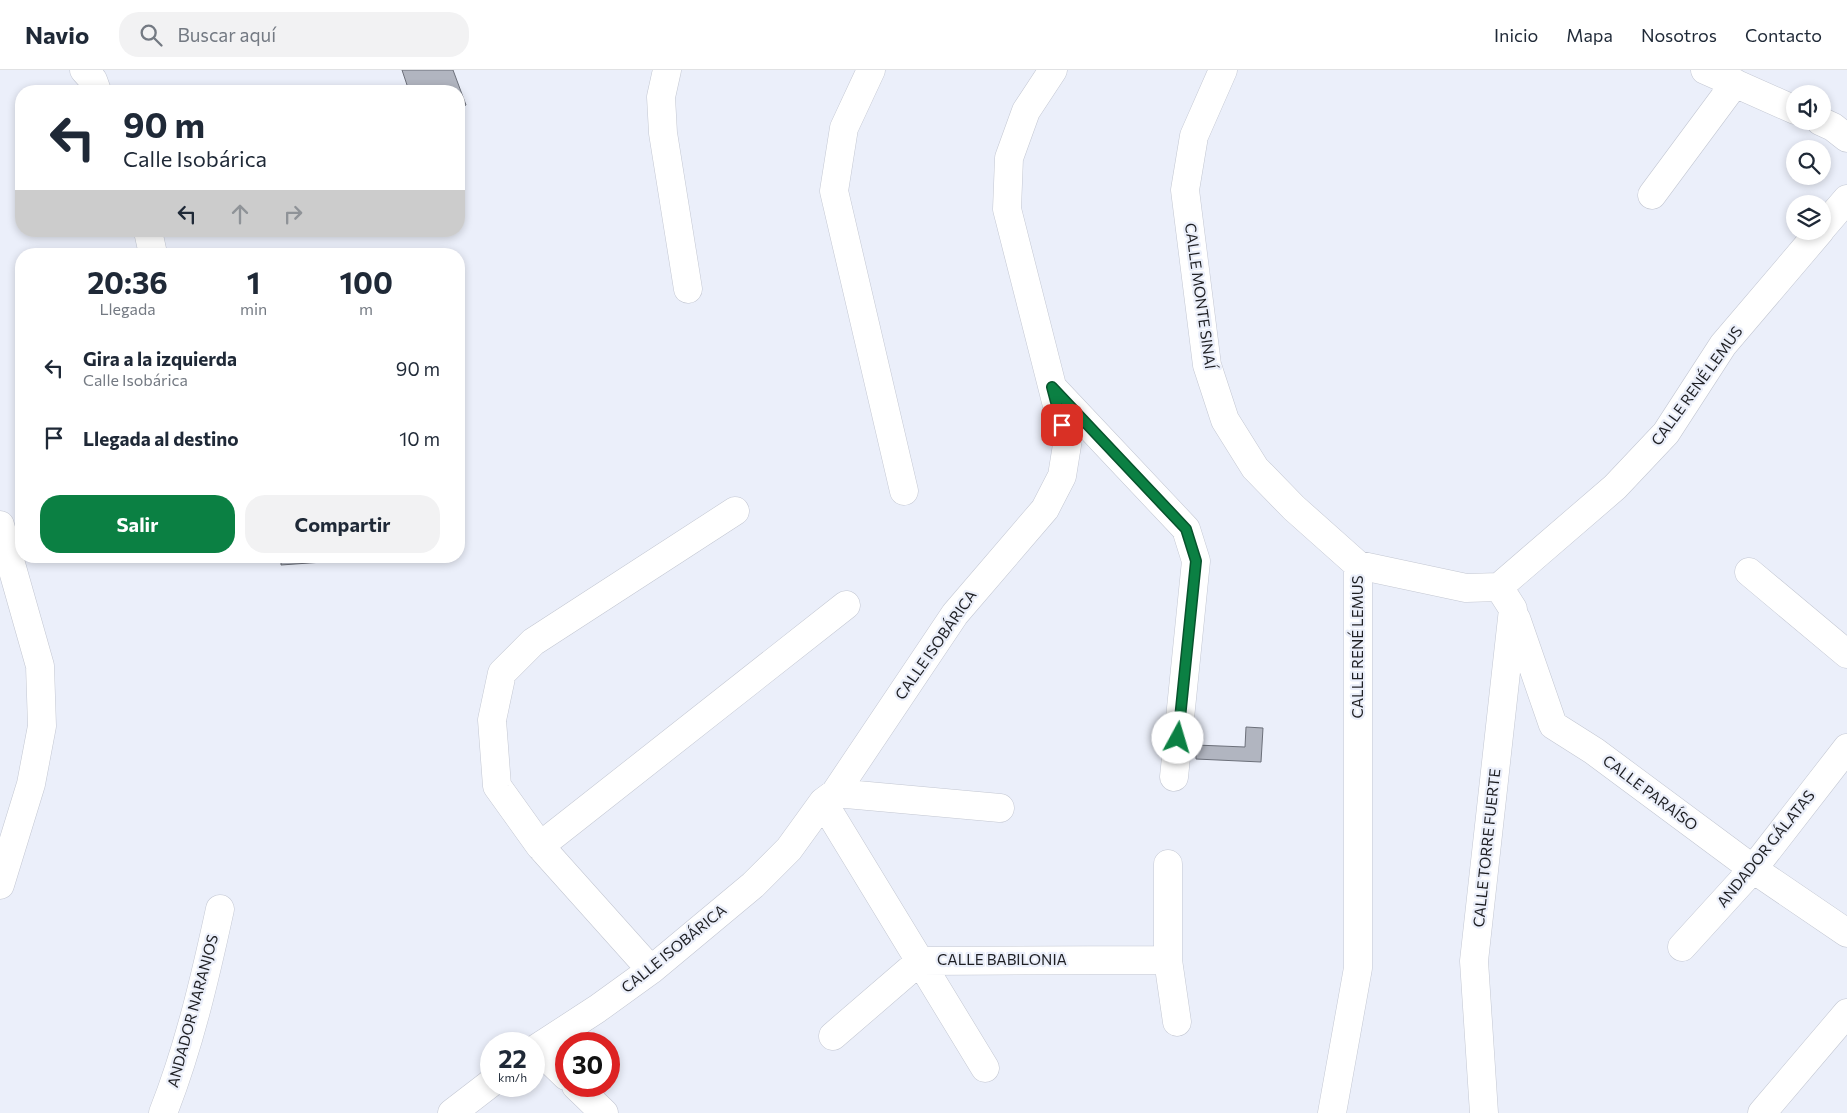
<!DOCTYPE html>
<html lang="es">
<meta charset="utf-8">
<style>
body{margin:0;font-family:Commissioner,sans-serif;background:#f2f2f3;color:#1f2937;height:100vh;display:flex;flex-direction:column;font-size:19px;white-space:nowrap}
*{box-sizing:border-box;margin:0}
p{font-size:16px;color:#747a83}
.icon{flex:none;width:28px;height:28px;fill:none;stroke:currentColor;stroke-width:2;stroke-linecap:round;stroke-linejoin:round}
.map{position:relative;flex:1;overflow:hidden}
.panel{position:absolute;left:15px;top:178px;width:450px;height:315px;display:flex;flex-direction:column;background:#fff;border-radius:20px;box-shadow:0 2px 8px #0003}
.panel>*{flex:none}
.guide{position:absolute;left:15px;top:15px;width:450px;height:152px;border-radius:20px;box-shadow:0 2px 8px #0003;background:#fff;color:#1f2937;overflow:hidden}
.controls{position:absolute;left:1786px;top:15px;display:grid;gap:10px}
.controls a{display:grid;place-items:center;width:45px;height:45px;border-radius:50%;background:#fff;box-shadow:0 2px 8px #0003;font-size:25px}
.speed{position:absolute;left:480px;top:962px;display:flex;gap:10px;font-size:25px;font-weight:700;text-align:center}
.speed>*{display:grid;place-content:center;width:65px;height:65px;border-radius:50%;background:#fff;box-shadow:0 2px 8px #0003;line-height:1}
.speed small{font-size:12px;font-weight:400}
.speed .limit{border:8px solid #d22;background:#fff;color:#111}
.pin{position:absolute;display:grid;place-items:center;width:42px;height:42px;color:#fff;margin:-21px;border-radius:10px;box-shadow:0 2px 8px #0006}
.me{position:absolute;width:55px;margin:-28px;rotate:6deg;stroke-linejoin:round;filter:drop-shadow(0 0 4px #0008)}
.turn{display:flex;align-items:center;gap:18px;height:105px;padding:0 25px;font-size:22px}
.turn .icon{width:65px;height:65px;stroke-width:2.5}
.turn b{display:block;font-size:35px;line-height:42px}
.lanes{display:flex;align-items:center;height:48px;padding:0 25px;background:#0003;justify-content:center;gap:25px;direction:ltr}
.lanes .off{opacity:.35}
.eta{display:flex;justify-content:space-evenly;align-items:center;height:85px;text-align:center}
.eta b{font-size:30px;font-weight:700;line-height:35px}
.primary-button{display:flex;gap:10px;margin-top:auto;padding:10px 25px}
.primary-button a{flex:1;height:58px;border-radius:20px;background:#0b8043;color:#fff;font-size:20px;font-weight:700;line-height:58px;text-align:center}
.primary-button a+a{background:#f2f2f3;color:#1f2937}
ul{padding:0;list-style:none}
li{display:flex;align-items:center;gap:15px;height:70px;padding:0 25px}
li div{flex:1}
li b{display:block;font-size:19px}
li em{font-style:normal}
header{display:flex;align-items:center;gap:30px;box-sizing:border-box;height:70px;padding:0 25px;background:#fff;border-bottom:1px solid #e0e1e3}
header strong{font-size:24px}
nav{display:flex;gap:28px;margin-inline-start:auto;font-size:18px}
.search{width:350px;height:45px;background:#f2f2f3;display:flex;align-items:center;gap:12px;box-sizing:border-box;padding:0 18px;border-radius:20px;color:#747a83;font-size:19px}
.map>svg:first-child{display:block}
.building{fill:#b1b5c0;stroke:#6c707a}
.lines{fill:none;stroke-linecap:round;stroke-linejoin:round}
.minor-casing{stroke:#c3c7d2;stroke-width:29}
.minor{stroke:#fff;stroke-width:28}
.route-casing{stroke:#07532c;stroke-width:12}
.route{stroke:#0b8043;stroke-width:9}
.labels{text-anchor:middle;stroke-width:4.5;stroke-linejoin:round;paint-order:stroke}
.street-label{font-size:15px;fill:#1e1f23;stroke:#ebeffa}
</style>
<header>
<strong>Navio</strong>
<div class="search"><svg class="icon" aria-label="search" viewBox="0 0 24 24"><circle cx="10" cy="10" r="6"/><path d="M15 15l6 6"/></svg>Buscar aquí</div>
<nav><a>Inicio</a><a>Mapa</a><a>Nosotros</a><a>Contacto</a></nav>
</header>
<div class="map">
<svg width="1847" height="1043" viewBox="0 0 1847 1043">
<rect width="100%" height="100%" fill="#ebeffa"/>
<path class="building" d="M 402,0 L 453,0 L 466,35 L 459,38 L 459,21 L 409,21 Z
M 281,486 L 351,486 L 351,490 L 281,495 Z
M 1246,657 L 1263,658 L 1261,692 L 1196,689 L 1196,675 L 1245,677 Z"/>
<g class="lines">
<defs>
<path id="minor" d="M 84,0 L 93,10 L 97,21
M 667,0 L 661,27 L 663,63 L 688,219
M 871,0 L 844,58 L 834,121 L 904,421
M 1223,0 L 1194,66 L 1185,120 L 1207,295 L 1225,350 L 1255,398 L 1294,438 L 1358,495 L 1466,518 L 1499,517 L 1615,417 L 1666,363 L 1723,275 L 1820,161
M 1705,0 L 1795,40
M 1820,51 L 1833,57 L 1847,68
M 1652,125 L 1735,13
M 1822,158 L 1847,129
M 148,161 L 153,184
M 1055,320 L 1186,459 L 1196,491 L 1174,707
M 0,455 L 40,596 L 42,656 L 31,714 L 0,815
M 1749,502 L 1847,584
M 1516,548 L 1553,655 L 1594,681 L 1753,799 L 1847,863
M 835,723 L 1000,738
M 823,732 L 985,998
M 540,776 L 846,535
M 1168,794 L 1168,890 L 1177,952
M 1682,877 L 1753,799 L 1847,678
M 651,900 L 540,776 L 497,716 L 492,650 L 502,603 L 533,572 L 735,441
M 833,966 L 920,891 L 1168,890
M 537,978 L 566,1006
M 534,980 L 597,939 L 651,900 L 753,815 L 789,779 L 823,732 L 835,723 L 955,544 L 1045,439 L 1062,406 L 1067,375 L 1007,139 L 1009,88 L 1026,41 L 1053,0
M 576,1016 L 604,1043
M 163,1043 C 189,977 205,908 220,839
M 452,1043 L 491,1013
M 1332,1043 L 1358,898 L 1358,495
M 1484,1043 L 1474,891 L 1513,539 L 1499,517
M 1762,1043 L 1847,943"/>
</defs>
<use href="#minor" class="minor-casing"/>
<use href="#minor" class="minor"/>
</g>
<g class="lines">
<defs>
<path id="route" d="M 1062,355 L 1052,317 L 1186,459 L 1196,491 L 1178,668"/>
</defs>
<use href="#route" class="route-casing"/>
<use href="#route" class="route"/>
</g>
<g class="labels">
<g class="street-label">
<text transform="translate(1200 226) rotate(82)" y="5">CALLE MONTE SINAÍ</text>
<text transform="translate(1697 316) rotate(-54)" y="5">CALLE RENÉ LEMUS</text>
<text transform="translate(936 575) rotate(-55)" y="5">CALLE ISOBÁRICA</text>
<text transform="translate(1358 577) rotate(-90)" y="5">CALLE RENÉ LEMUS</text>
<text transform="translate(1650 723) rotate(37)" y="5">CALLE PARAÍSO</text>
<text transform="translate(1487 778) rotate(-84)" y="5">CALLE TORRE FUERTE</text>
<text transform="translate(1766 779) rotate(-51)" y="5">ANDADOR GÁLATAS</text>
<text transform="translate(674 879) rotate(-39)" y="5">CALLE ISOBÁRICA</text>
<text x="1002" y="895">CALLE BABILONIA</text>
<text transform="translate(193 941) rotate(-75)" y="5">ANDADOR NARANJOS</text>
</g>
</g>
</svg>
<div class="controls">
<a><svg class="icon" aria-label="sound" viewBox="0 0 24 24"><path d="M4 9h4l5-4v14l-5-4H4zM17 9q2 3 0 6"/></svg></a>
<a><svg class="icon" aria-label="search" viewBox="0 0 24 24"><circle cx="10" cy="10" r="6"/><path d="M15 15l6 6"/></svg></a>
<a><svg class="icon" aria-label="layers" viewBox="0 0 24 24"><path d="M12 4l9 5-9 5-9-5zM3 14l9 5 9-5"/></svg></a>
</div>
<div class="speed"><div>22<small>km/h</small></div><div class="limit">30</div></div>
<div class="pin" style="left:1062px;top:355px;background:#d93025"><svg class="icon" aria-label="arrive" viewBox="0 0 24 24"><path d="M6 21V4h12l-3 4 3 4H6"/></svg></div>
<svg class="me" style="left:1178px;top:668px" viewBox="-20 -20 40 40"><circle r="19" fill="#fff"/><path d="M0-13L10 11 0 6-10 11z" fill="#0b8043"/></svg>
<div class="guide">
<div class="turn"><svg class="icon" aria-label="left" viewBox="0 0 24 24"><path d="M17 20v-9H6M10 6l-5 5 5 5"/></svg><div><b>90 m</b>Calle Isobárica</div></div>
<div class="lanes"><svg class="icon" aria-label="left" viewBox="0 0 24 24"><path d="M17 20v-9H6M10 6l-5 5 5 5"/></svg><svg class="icon off" aria-label="ahead" viewBox="0 0 24 24"><path d="M12 20V5M6 11l6-6 6 6"/></svg><svg class="icon off" aria-label="right" viewBox="0 0 24 24"><path d="M7 20v-9h11M14 6l5 5-5 5"/></svg></div>
</div>
<section class="panel">
<div class="eta">
<div><b>20:36</b><p>Llegada</p></div>
<div><b>1</b><p>min</p></div>
<div><b>100</b><p>m</p></div>
</div>
<ul>
<li><svg class="icon" aria-label="left" viewBox="0 0 24 24"><path d="M17 20v-9H6M10 6l-5 5 5 5"/></svg><div><b>Gira a la izquierda</b><p>Calle Isobárica</p></div><em>90 m</em></li>
<li><svg class="icon" aria-label="arrive" viewBox="0 0 24 24"><path d="M6 21V4h12l-3 4 3 4H6"/></svg><div><b>Llegada al destino</b></div><em>10 m</em></li>
</ul>
<div class="primary-button"><a>Salir</a><a>Compartir</a></div>
</section>
</div>
